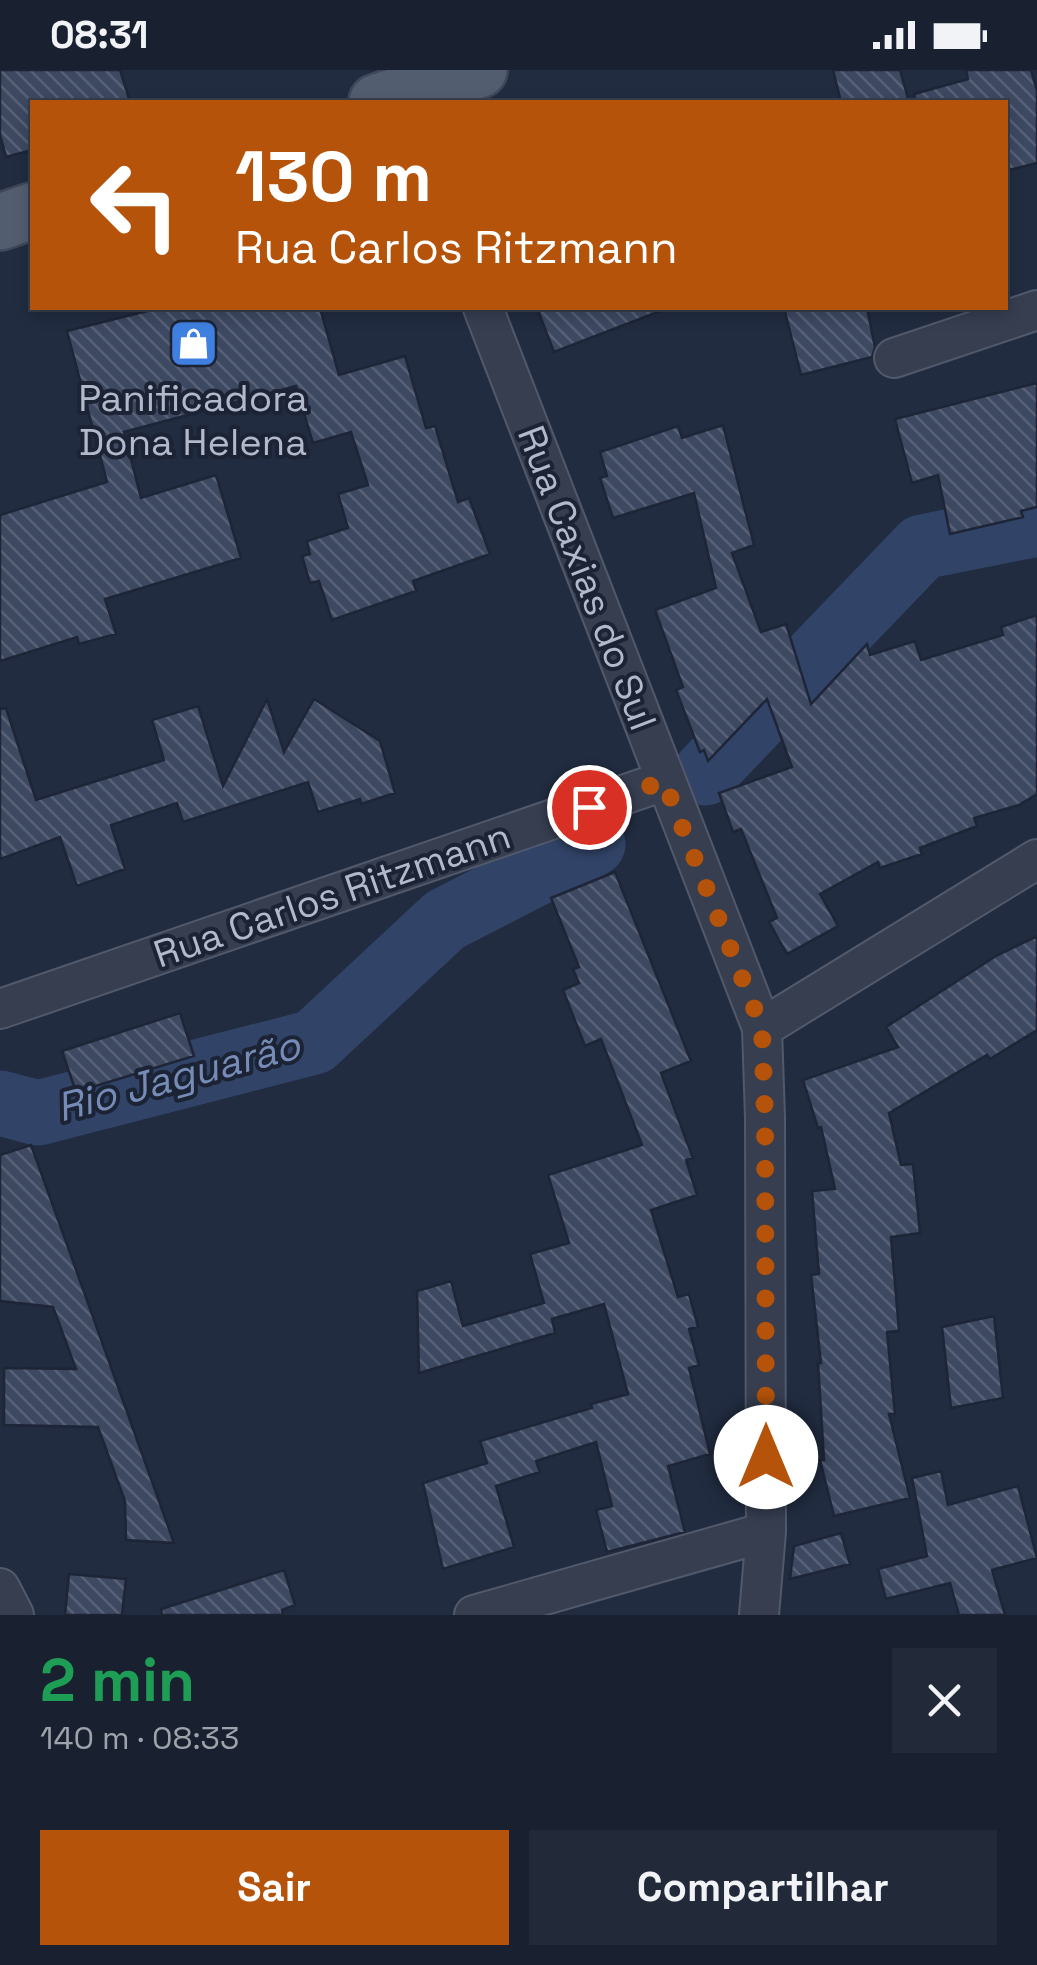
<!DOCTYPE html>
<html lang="pt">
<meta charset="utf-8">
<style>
body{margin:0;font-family:"Space Grotesk",sans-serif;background:#222938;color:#f1f3f6;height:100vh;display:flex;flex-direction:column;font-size:38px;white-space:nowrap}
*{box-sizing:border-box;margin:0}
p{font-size:32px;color:#9fa3ab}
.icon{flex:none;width:55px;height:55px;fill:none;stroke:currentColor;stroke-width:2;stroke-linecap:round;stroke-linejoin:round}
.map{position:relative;height:1545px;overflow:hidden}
.panel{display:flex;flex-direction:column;background:#192130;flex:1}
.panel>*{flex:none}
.banner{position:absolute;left:30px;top:30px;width:978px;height:210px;border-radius:0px;box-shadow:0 5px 15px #0003,0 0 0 2px #373e4c;background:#b45309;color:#fff;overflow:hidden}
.pin{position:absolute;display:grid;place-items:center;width:85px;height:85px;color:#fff;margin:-42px;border:5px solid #fff;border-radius:50%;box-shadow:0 2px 10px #0007}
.me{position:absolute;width:110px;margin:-55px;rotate:0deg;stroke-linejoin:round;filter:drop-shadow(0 0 8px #0008)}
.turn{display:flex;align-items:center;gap:35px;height:210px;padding:0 40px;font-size:45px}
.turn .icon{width:130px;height:130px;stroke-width:2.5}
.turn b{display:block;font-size:70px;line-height:85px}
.round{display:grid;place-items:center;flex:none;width:105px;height:105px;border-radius:0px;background:#222938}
.overview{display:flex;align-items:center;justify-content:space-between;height:170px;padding:0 40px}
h1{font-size:60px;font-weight:700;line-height:75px;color:#1e9e55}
.action{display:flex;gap:20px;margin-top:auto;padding:20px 40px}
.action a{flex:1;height:115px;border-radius:0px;background:#b45309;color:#fff;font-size:40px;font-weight:700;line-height:115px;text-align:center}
.action a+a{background:#222938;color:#f1f3f6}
.status{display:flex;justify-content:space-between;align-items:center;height:70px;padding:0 50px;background:#192130;direction:ltr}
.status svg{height:28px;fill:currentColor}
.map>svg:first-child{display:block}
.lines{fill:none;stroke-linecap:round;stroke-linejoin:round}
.river{stroke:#314367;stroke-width:65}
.building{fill:url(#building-back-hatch);stroke:#1d2537;stroke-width:2.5}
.minor-casing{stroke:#51596b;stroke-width:42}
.primary-casing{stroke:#3f4759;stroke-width:60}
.minor{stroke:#363e50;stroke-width:38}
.primary{stroke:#535d70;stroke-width:55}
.route{stroke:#b45309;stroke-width:18;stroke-dasharray:0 32.4}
.labels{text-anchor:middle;stroke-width:8;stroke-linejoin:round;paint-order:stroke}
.poi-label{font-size:38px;fill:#b2b9cb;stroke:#1b2335}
.street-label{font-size:38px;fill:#b2b9cb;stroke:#1b2335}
.water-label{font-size:40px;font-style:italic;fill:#768cb6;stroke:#1b2335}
</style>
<div class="status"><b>08:31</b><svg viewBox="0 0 49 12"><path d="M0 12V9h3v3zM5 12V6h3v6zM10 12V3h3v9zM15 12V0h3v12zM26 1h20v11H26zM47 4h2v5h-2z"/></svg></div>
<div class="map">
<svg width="1037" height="1545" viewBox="0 0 1037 1545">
<defs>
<pattern id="building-back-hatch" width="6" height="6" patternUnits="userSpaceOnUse" patternTransform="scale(2.5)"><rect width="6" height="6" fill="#3d4861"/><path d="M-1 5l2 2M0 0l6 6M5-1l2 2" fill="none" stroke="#576076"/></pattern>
</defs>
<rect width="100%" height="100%" fill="#212c40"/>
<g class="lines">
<path class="river" d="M 705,703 L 922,477 L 1037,454
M 0,1033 L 38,1043 L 314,972 L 445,850 L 593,774"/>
</g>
<path class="building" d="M 0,0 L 120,0 L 130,32 L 32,32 L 32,80 L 6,87 L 0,65 Z
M 833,0 L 900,0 L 909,32 L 841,32 Z
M 966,0 L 1031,0 L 1037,21 L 1037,93 L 1005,101 L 1005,32 L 915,32 L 914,24 L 968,9 Z
M 146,238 L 320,238 L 339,305 L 405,286 L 426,358 L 435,356 L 458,432 L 469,428 L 490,484 L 413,511 L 416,521 L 332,550 L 319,511 L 310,513 L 302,486 L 310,484 L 307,471 L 348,458 L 338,424 L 368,415 L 351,362 L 313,373 L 296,316 L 124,362 L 141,428 L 216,405 L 241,488 L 105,529 L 116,564 L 79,574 L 77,567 L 0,591 L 0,445 L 107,412 L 67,261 L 147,241 Z
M 537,238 L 663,238 L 663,240 L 554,282 Z
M 784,238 L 867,238 L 875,277 L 872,287 L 801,305 Z
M 1037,313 L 1037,437 L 1021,441 L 1023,447 L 950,464 L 938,405 L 912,413 L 895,349 Z
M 723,355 L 754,475 L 732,483 L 761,562 L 786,554 L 811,634 L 867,574 L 870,585 L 915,571 L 921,590 L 1003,565 L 1001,557 L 1037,545 L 1037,724 L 1019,735 L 974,748 L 977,756 L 920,778 L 922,784 L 880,798 L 878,792 L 820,824 L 838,856 L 787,884 L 769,852 L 777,848 L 741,759 L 733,762 L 719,723 L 792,697 L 767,629 L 708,691 L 704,680 L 700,682 L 676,620 L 683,617 L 655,540 L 716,518 L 694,423 L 613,448 L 600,408 L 607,406 L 600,382 L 678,356 L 682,368 Z
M 267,629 L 284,682 L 314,629 L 380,671 L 395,723 L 361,734 L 360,729 L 318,742 L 308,712 L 183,752 L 177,733 L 111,755 L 125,799 L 77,816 L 60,767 L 0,789 L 0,639 L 6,638 L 36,730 L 164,690 L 152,650 L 198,636 L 223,716 Z
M 615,802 L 691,991 L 661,1003 L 693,1088 L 686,1090 L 697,1125 L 651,1140 L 678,1227 L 689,1224 L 698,1257 L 689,1259 L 699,1295 L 689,1298 L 710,1384 L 668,1396 L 685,1462 L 607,1482 L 596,1440 L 612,1436 L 596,1372 L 536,1391 L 540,1402 L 496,1416 L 514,1477 L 443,1499 L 423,1413 L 487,1393 L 480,1371 L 592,1338 L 591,1334 L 628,1324 L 604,1234 L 552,1249 L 555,1263 L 419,1303 L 417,1221 L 451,1211 L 463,1256 L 544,1233 L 530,1184 L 569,1173 L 548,1105 L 642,1075 L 601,969 L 585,976 L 563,920 L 579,913 L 573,899 L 579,897 L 551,828 Z
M 1037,866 L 1037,960 L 990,989 L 987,985 L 889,1043 L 901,1095 L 913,1094 L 920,1163 L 891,1167 L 899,1261 L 887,1262 L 895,1344 L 889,1344 L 910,1428 L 834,1446 L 820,1390 L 824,1390 L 818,1293 L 821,1293 L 811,1205 L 819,1204 L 812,1121 L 835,1119 L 821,1057 L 818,1058 L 803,1010 L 898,977 L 886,957 L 996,886 Z
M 180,943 L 194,986 L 76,1022 L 62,981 Z
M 31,1075 L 65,1169 L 174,1473 L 126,1470 L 125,1431 L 98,1357 L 4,1355 L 4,1298 L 76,1299 L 53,1237 L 0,1231 L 0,1085 Z
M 994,1246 L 1003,1328 L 951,1338 L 942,1257 Z
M 941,1401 L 948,1435 L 1018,1416 L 1037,1488 L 992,1500 L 1005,1545 L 959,1545 L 950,1513 L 886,1529 L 878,1499 L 927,1486 L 912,1408 Z
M 841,1463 L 850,1494 L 790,1509 L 794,1476 Z
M 284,1500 L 295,1535 L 282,1540 L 283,1545 L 162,1545 L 161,1539 Z
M 69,1504 L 126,1509 L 122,1545 L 65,1545 Z"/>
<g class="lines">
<defs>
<path id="minor" d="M 483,238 L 762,958 L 765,1048 L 766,1462 L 759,1545
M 894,288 L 1037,240
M 0,939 L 664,711
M 762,958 L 1037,789
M 0,1518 L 14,1545
M 474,1545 L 766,1462"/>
<path id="primary" d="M 377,32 L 479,0
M 0,152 L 32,141"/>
</defs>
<use href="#minor" class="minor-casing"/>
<use href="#primary" class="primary-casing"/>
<use href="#minor" class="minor"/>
<use href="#primary" class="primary"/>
</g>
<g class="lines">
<path class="route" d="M 589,737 L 664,711 L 762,958 L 765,1048 L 766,1387"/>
</g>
<defs>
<symbol id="shop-square" viewBox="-11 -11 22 22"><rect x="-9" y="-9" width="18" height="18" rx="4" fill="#3f7fe0" stroke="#1b2335"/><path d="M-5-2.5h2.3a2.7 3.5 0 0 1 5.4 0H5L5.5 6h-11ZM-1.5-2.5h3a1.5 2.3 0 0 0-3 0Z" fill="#fff"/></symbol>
</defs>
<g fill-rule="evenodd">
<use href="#shop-square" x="166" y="246" width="55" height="55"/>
</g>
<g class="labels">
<g class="poi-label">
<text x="193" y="341">Panificadora<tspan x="193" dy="44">Dona Helena</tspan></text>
</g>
<g class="street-label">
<text transform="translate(587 508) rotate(69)" y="13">Rua Caxias do Sul</text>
<text transform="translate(332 825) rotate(-19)" y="13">Rua Carlos Ritzmann</text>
</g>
<g class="water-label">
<text transform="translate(178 1006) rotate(-15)" y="14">Rio Jaguarão</text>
</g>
</g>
</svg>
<div class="pin" style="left:589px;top:737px;background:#d93025"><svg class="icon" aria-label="arrive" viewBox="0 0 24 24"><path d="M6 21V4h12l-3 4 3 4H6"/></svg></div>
<svg class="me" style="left:766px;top:1387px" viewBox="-20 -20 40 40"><circle r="19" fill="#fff"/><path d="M0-13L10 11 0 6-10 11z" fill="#b45309"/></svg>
<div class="banner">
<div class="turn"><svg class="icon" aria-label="left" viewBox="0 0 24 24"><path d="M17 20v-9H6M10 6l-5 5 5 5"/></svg><div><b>130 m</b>Rua Carlos Ritzmann</div></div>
</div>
</div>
<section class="panel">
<div class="overview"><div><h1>2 min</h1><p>140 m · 08:33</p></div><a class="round"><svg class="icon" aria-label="close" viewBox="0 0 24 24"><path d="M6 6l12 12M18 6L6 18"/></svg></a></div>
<div class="action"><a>Sair</a><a>Compartilhar</a></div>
</section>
